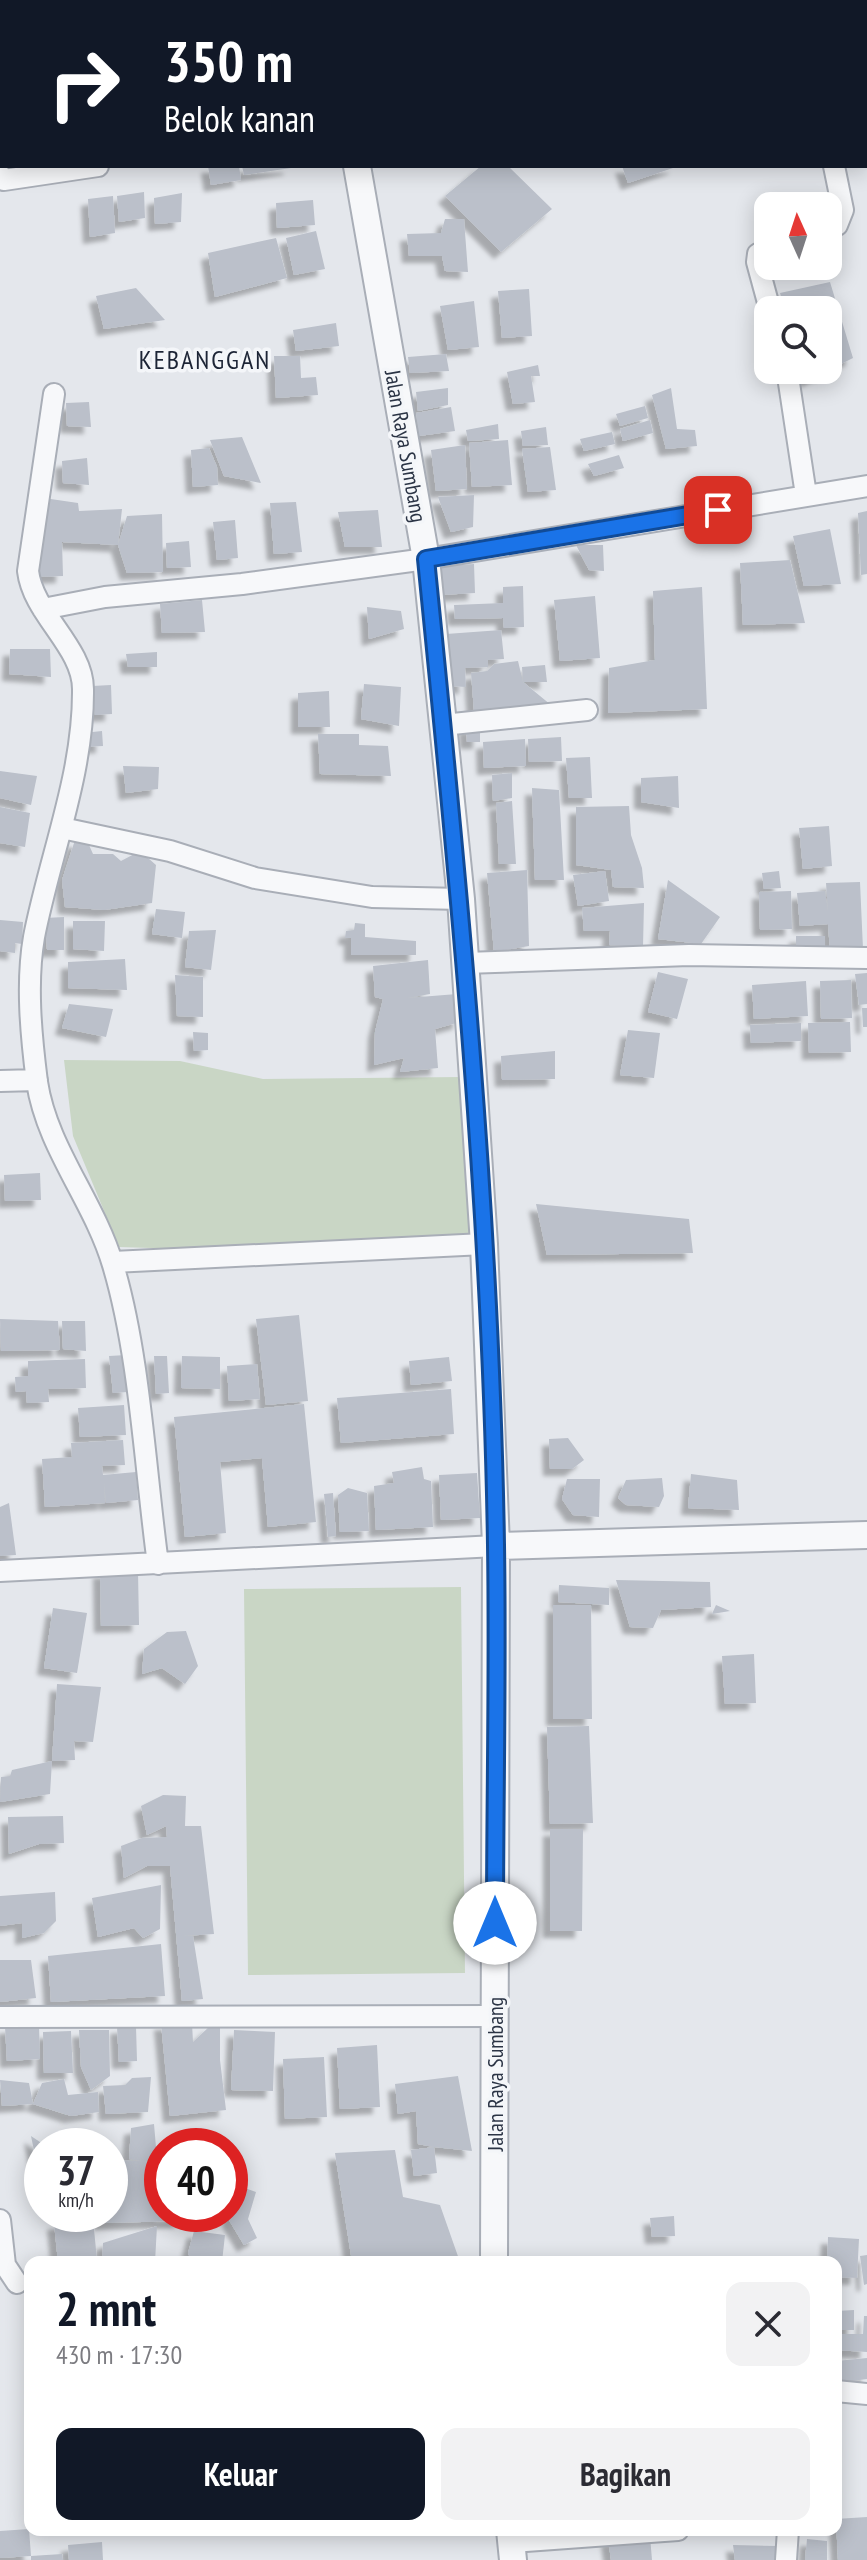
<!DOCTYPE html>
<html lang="id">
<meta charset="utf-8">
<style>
body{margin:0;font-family:"PT Sans Narrow",sans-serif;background:#f2f2f3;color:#2b2b33;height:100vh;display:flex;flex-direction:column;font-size:30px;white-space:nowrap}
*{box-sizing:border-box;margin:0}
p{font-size:26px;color:#7c7c81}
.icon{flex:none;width:44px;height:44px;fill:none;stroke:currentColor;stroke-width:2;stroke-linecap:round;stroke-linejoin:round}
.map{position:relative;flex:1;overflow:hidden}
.drawer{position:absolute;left:24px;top:2256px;width:818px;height:280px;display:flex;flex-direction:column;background:#fff;border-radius:16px;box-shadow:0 4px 20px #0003}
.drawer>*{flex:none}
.hud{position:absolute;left:0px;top:0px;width:868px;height:168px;box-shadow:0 4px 20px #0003;background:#111827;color:#fff;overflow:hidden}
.needle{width:52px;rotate:357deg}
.tools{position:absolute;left:754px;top:192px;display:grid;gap:16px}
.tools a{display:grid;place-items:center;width:88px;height:88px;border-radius:16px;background:#fff;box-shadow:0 4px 20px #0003;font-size:40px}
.speed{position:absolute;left:24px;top:2128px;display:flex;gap:16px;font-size:40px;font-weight:700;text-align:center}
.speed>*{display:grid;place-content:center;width:104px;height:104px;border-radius:50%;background:#fff;box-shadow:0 4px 20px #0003;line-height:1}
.speed small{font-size:20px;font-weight:400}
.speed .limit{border:12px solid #d22;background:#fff;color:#111}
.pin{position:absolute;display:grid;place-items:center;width:68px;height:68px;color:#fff;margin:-34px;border-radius:16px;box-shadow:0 4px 12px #0006}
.me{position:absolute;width:88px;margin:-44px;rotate:0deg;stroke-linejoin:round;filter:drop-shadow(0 0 6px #0008)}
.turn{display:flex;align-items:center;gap:28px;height:168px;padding:0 32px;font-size:36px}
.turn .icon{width:104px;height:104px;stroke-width:2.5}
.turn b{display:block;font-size:56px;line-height:68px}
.round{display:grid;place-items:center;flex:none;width:84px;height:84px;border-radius:16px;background:#f2f2f3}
.overview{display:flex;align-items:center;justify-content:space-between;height:136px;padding:0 32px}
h1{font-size:48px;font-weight:700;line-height:60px;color:#111827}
.cta{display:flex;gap:16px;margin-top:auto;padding:16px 32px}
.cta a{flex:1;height:92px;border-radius:16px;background:#111827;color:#fff;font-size:32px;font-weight:700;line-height:92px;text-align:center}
.cta a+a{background:#f2f2f3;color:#2b2b33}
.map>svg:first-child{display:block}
.green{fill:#c9d6c5}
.building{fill:#bbc0ca;filter:url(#shadow)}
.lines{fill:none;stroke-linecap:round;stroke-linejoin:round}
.minor-casing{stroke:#a9aeb7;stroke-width:24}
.tertiary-casing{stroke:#a9aeb7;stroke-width:30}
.minor{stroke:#f7f8fa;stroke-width:20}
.tertiary{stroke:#f7f8fa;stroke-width:26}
.route-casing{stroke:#114b97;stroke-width:20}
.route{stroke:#1a73e8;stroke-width:14}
.labels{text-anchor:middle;stroke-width:7;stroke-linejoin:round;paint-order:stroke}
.street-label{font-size:22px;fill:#2b3445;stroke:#f4f6f9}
.quarter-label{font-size:26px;letter-spacing:2px;fill:#1d2536;stroke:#f4f6f9}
</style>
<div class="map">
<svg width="867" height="2560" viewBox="0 0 867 2560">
<defs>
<filter id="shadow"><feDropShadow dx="-7" dy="7" stdDeviation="2" flood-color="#0004"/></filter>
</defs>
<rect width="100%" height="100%" fill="#e4e7ec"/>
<path class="green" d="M 64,1060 L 180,1061 L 263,1079 L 461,1077 L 469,1237 L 216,1250 L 119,1247 L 73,1136 Z
M 461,1587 L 465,1973 L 248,1975 L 244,1589 Z"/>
<path class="building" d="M 208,166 L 239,166 L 241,180 L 211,185 Z
M 242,166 L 290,166 L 291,168 L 244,175 Z
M 481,166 L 508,166 L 552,209 L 501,252 L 445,196 Z
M 622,166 L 676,166 L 676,167 L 628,183 Z
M 144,192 L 145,218 L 119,222 L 117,196 Z
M 182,193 L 181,222 L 155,224 L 154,198 Z
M 113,196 L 115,233 L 90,237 L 88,199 Z
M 313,200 L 315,225 L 277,228 L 276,203 Z
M 445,219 L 464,219 L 468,272 L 445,271 L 442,256 L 409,256 L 407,234 L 441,233 Z
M 316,231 L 325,269 L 294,275 L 286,238 Z
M 276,238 L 287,278 L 215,297 L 208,253 Z
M 830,282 L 853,358 L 807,381 L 805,370 L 828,370 L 828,325 L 839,321 L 828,324 L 828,310 L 785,310 L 780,293 Z
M 136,288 L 165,320 L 104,329 L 96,296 Z
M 529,289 L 532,336 L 502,338 L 498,291 Z
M 474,301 L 479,347 L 448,350 L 440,306 Z
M 336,323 L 339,346 L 296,351 L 293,330 Z
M 446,354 L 449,371 L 410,373 L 408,357 Z
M 274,356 L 300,356 L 301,378 L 316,377 L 318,395 L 276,398 Z
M 538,365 L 540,376 L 531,376 L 535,402 L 513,404 L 507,372 Z
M 448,388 L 448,405 L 418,411 L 416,392 Z
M 671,388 L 677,429 L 695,430 L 697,446 L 666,449 L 652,395 Z
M 89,402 L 91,427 L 67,426 L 66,403 Z
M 645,406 L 648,418 L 620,426 L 616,414 Z
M 451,407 L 455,431 L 419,436 L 416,413 Z
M 650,420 L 653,433 L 623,441 L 620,429 Z
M 498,424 L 499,439 L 468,441 L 466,430 Z
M 546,427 L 548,445 L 523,446 L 521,431 Z
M 612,432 L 615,444 L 584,451 L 580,439 Z
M 242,437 L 261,483 L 224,476 L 210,440 Z
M 508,440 L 512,485 L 472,487 L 469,443 Z
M 465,445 L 467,489 L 436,491 L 431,450 Z
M 550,447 L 556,490 L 528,492 L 522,449 Z
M 209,448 L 217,467 L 218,485 L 193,487 L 191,450 Z
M 619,455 L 624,468 L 594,476 L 588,464 Z
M 87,458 L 89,485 L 63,483 L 62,461 Z
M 474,495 L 473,527 L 451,532 L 438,497 Z
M 37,497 L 78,503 L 79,511 L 122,509 L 118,545 L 62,542 L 63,576 L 38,577 Z
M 296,502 L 302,552 L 274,554 L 270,503 Z
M 378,510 L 382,547 L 345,547 L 338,512 Z
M 867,511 L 867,574 L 861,575 L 858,513 Z
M 162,514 L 163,572 L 127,573 L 118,545 L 127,516 Z
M 235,520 L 238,558 L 217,560 L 213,522 Z
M 830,529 L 841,584 L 804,586 L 793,536 Z
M 189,541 L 191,567 L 167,568 L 166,543 Z
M 576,545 L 603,545 L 604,571 L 589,570 Z
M 790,560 L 805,623 L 743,625 L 740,563 Z
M 474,564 L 475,593 L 440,595 L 439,566 Z
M 523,586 L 524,627 L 504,628 L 503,618 L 455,619 L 454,605 L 503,603 L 503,587 Z
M 702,587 L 707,709 L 608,713 L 609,668 L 655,660 L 653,591 Z
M 595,596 L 600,658 L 560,661 L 554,600 Z
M 202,600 L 205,632 L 162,633 L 160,604 Z
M 367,607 L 401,611 L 404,629 L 369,639 Z
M 501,630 L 504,659 L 488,660 L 488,667 L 465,668 L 466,687 L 448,686 L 446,634 Z
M 10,649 L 50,649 L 51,677 L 9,674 Z
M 157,652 L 157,667 L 128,667 L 126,654 Z
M 518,661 L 523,682 L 522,667 L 545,665 L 547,682 L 523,682 L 551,705 L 474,711 L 471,673 L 487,671 L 494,664 Z
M 364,684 L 401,687 L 399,726 L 361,719 Z
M 111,685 L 112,714 L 95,715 L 92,686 Z
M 329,691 L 330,727 L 298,727 L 298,693 Z
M 480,725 L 480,742 L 467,742 L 466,726 Z
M 102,731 L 103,746 L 84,747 L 83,733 Z
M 318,734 L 359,734 L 359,745 L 388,746 L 391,776 L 320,774 Z
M 561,737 L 562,761 L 529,762 L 528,739 Z
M 525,739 L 526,766 L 484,768 L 483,742 Z
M 590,757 L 592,798 L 569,798 L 566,758 Z
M 123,766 L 159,767 L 158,789 L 126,793 Z
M 0,771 L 37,776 L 31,805 L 0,798 Z
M 512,773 L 512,798 L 493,801 L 492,775 Z
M 678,776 L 679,808 L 641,802 L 641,778 Z
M 532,788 L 559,790 L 564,880 L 535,880 Z
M 512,801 L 516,864 L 499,864 L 496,803 Z
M 629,806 L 631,835 L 642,868 L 644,888 L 613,887 L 611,870 L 576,865 L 576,807 Z
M 0,807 L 30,813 L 25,847 L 0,843 Z
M 829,826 L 832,866 L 803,869 L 799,828 Z
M 75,840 L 89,845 L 93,854 L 113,854 L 121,861 L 140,851 L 156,865 L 152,903 L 104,910 L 65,907 L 62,880 Z
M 527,870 L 529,946 L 494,952 L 487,873 Z
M 605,871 L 609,901 L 578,906 L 573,875 Z
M 779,871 L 781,888 L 764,889 L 762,873 Z
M 668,880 L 720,917 L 701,944 L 658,939 Z
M 860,882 L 863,949 L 830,951 L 828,924 L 800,926 L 797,893 L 825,891 L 828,912 L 826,883 Z
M 791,891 L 792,929 L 760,930 L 759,892 Z
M 644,903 L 643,947 L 609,945 L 610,931 L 584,931 L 582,908 Z
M 156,909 L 185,912 L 182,938 L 152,934 Z
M 64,917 L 64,950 L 47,950 L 45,918 Z
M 0,920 L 23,922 L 22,944 L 15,943 L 15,953 L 0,951 Z
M 73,921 L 105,921 L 104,951 L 73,949 Z
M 355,923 L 365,924 L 365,937 L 416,941 L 416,955 L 351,955 L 351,938 L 345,938 L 346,931 L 354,930 Z
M 216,930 L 211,970 L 185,967 L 189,931 Z
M 796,936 L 825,936 L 825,952 L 796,952 Z
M 125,959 L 127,990 L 68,988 L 68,962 Z
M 428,960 L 430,994 L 407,998 L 457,994 L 460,1022 L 435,1029 L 438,1068 L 400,1072 L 404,1058 L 374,1065 L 375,1032 L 383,999 L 375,997 L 373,966 Z
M 658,972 L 688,979 L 677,1019 L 648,1012 Z
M 867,973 L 867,1004 L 859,1005 L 855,974 Z
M 175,975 L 203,977 L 203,1017 L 177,1016 Z
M 851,980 L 852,1018 L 821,1019 L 820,981 Z
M 806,981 L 808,1016 L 754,1019 L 752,985 Z
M 69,1004 L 113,1009 L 106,1037 L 62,1028 Z
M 862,1008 L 867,1008 L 867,1027 L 863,1027 Z
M 850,1022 L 851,1052 L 809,1053 L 808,1023 Z
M 801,1023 L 801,1041 L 751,1043 L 750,1025 Z
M 628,1030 L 660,1033 L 654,1078 L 620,1075 Z
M 193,1032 L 208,1033 L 208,1050 L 194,1051 Z
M 555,1051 L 555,1079 L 502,1080 L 501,1056 Z
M 40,1173 L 41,1200 L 5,1201 L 4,1175 Z
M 536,1204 L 689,1219 L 693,1253 L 547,1255 Z
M 299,1315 L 308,1401 L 266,1405 L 256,1319 Z
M 0,1319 L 58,1321 L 60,1350 L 1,1351 Z
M 62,1321 L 85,1321 L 86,1351 L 63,1349 Z
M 126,1355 L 128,1392 L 113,1393 L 109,1356 Z
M 154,1356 L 167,1356 L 169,1393 L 156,1394 Z
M 182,1356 L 220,1357 L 220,1389 L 181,1388 Z
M 449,1357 L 452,1381 L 411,1385 L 409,1361 Z
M 85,1359 L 86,1388 L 48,1389 L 49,1402 L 27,1403 L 26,1391 L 16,1392 L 15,1377 L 28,1376 L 28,1361 Z
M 257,1364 L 260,1399 L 229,1401 L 227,1366 Z
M 451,1389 L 454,1434 L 341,1443 L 337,1398 Z
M 304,1404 L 316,1522 L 268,1527 L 262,1458 L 220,1462 L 226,1533 L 185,1537 L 174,1417 Z
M 124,1405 L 126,1435 L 80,1437 L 78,1408 Z
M 568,1438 L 584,1460 L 572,1469 L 550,1469 L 549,1439 Z
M 123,1440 L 125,1465 L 102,1466 L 103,1475 L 136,1472 L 138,1500 L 106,1503 L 104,1482 L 105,1503 L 45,1507 L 42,1459 L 72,1457 L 71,1443 Z
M 422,1467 L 424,1479 L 431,1481 L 433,1527 L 376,1530 L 374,1486 L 394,1483 L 392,1472 Z
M 477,1473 L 480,1518 L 441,1520 L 439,1475 Z
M 691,1474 L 737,1480 L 739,1510 L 688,1508 Z
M 662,1478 L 664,1496 L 659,1507 L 626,1505 L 618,1498 L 626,1480 Z
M 567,1479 L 600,1479 L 599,1517 L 573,1515 L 562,1499 Z
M 348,1488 L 367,1493 L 369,1531 L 340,1532 L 338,1495 Z
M 333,1493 L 336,1536 L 328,1537 L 324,1494 Z
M 9,1503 L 16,1555 L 0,1556 L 0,1507 Z
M 100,1571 L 138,1571 L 139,1625 L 101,1626 Z
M 616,1580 L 710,1582 L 711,1607 L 661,1610 L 653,1628 L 630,1627 Z
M 559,1585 L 609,1588 L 609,1605 L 558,1602 Z
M 553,1605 L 591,1605 L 592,1719 L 553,1719 Z
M 716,1605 L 730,1611 L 712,1614 Z
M 53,1608 L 87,1613 L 77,1673 L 44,1668 Z
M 186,1631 L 198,1666 L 185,1684 L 162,1668 L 142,1674 L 144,1649 L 167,1632 Z
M 754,1654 L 756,1703 L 725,1704 L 722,1656 Z
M 57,1684 L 101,1687 L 93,1742 L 74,1741 L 75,1760 L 52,1761 Z
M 589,1726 L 593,1823 L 550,1824 L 547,1727 Z
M 52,1761 L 50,1794 L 0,1802 L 1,1777 L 10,1776 L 12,1770 Z
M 163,1795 L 186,1796 L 185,1826 L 201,1826 L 214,1934 L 183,1936 L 193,1936 L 203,1999 L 182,2001 L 170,1866 L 147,1866 L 124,1878 L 121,1846 L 142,1838 L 167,1837 L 166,1826 L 147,1835 L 141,1806 Z
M 63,1816 L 64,1843 L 39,1844 L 9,1854 L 8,1817 Z
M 550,1829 L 583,1829 L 582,1931 L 550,1931 Z
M 161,1885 L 160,1929 L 143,1938 L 134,1928 L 98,1937 L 92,1898 Z
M 55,1892 L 56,1921 L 44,1933 L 22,1938 L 22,1923 L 0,1926 L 0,1896 Z
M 161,1944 L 165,1996 L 51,2002 L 48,1956 Z
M 0,1960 L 31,1960 L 36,1998 L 0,2002 Z
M 161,2023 L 192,2023 L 193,2042 L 210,2026 L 220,2028 L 220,2060 L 226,2110 L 170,2116 Z
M 39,2025 L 40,2059 L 7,2061 L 5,2027 Z
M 136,2026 L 137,2061 L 119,2062 L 117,2027 Z
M 79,2030 L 109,2030 L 110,2076 L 91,2090 L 81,2067 Z
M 234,2030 L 275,2032 L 273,2091 L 231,2090 Z
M 71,2031 L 73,2073 L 44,2073 L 43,2032 Z
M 377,2045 L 380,2107 L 340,2109 L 337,2048 Z
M 324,2057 L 327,2117 L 285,2119 L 283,2059 Z
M 458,2076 L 472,2151 L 434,2147 L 437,2173 L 414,2176 L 411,2150 L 434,2147 L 418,2144 L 416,2111 L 398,2114 L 395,2084 Z
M 151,2077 L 148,2112 L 106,2114 L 103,2086 L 125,2085 L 132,2078 Z
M 64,2079 L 68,2095 L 98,2092 L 99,2112 L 71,2116 L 33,2104 L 42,2083 Z
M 0,2080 L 29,2083 L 33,2104 L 2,2106 Z
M 154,2124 L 157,2159 L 144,2162 L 162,2162 L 162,2214 L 181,2214 L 182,2221 L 101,2223 L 99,2214 L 110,2214 L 110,2160 L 142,2161 L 129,2159 L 131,2128 Z
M 31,2136 L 46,2146 L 42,2146 L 42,2189 Z
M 395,2150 L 403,2197 L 440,2205 L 460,2262 L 352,2262 L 335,2153 Z
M 236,2185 L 256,2192 L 248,2219 L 257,2238 L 244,2245 L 229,2220 Z
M 674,2216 L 675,2236 L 652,2237 L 650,2218 Z
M 93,2219 L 97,2260 L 58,2262 L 54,2223 Z
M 157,2226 L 155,2262 L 102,2262 L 103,2243 Z
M 194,2231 L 225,2235 L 222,2262 L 192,2262 L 188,2253 Z
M 828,2237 L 859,2239 L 857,2278 L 836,2277 L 836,2262 L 827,2262 Z
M 867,2255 L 867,2284 L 864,2285 L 860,2256 Z
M 854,2310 L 854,2330 L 836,2330 L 836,2311 Z
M 864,2316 L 867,2316 L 867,2352 L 836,2350 L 836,2334 L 863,2334 Z
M 867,2358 L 867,2379 L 836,2383 L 836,2361 Z
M 867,2517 L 867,2560 L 838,2560 L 836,2519 Z
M 29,2529 L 31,2556 L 0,2558 L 0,2531 Z
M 650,2536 L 652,2560 L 611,2560 L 608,2538 Z
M 807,2539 L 827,2541 L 827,2560 L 805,2560 Z
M 102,2542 L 103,2560 L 69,2560 L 68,2545 Z
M 733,2545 L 779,2546 L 777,2560 L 735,2560 Z
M 62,2554 L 63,2560 L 31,2560 L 31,2556 Z"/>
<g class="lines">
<defs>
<path id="minor" d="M 768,0 L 769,2
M 866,151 L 867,151
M 0,175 L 4,180 L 98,166
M 828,228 L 837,225 L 843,210 L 834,166
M 768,249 L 758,254 L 757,262 L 770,310
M 787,370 L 806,495
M 54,394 L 28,571 C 33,614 83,647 83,689 C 84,773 50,855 34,937 C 26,983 31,1035 37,1082 C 47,1148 94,1201 113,1265 C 140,1355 145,1469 158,1564
M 43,609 L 105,597 L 242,584 L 426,559 L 867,486
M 443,725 L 587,710
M 62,828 L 170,851 L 255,878 L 372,897 L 461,899
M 465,963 L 689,955 L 867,958
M 0,1081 L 37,1080
M 113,1262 L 484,1244
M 0,1571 L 496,1546
M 0,2017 L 495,2016
M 0,2220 L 5,2265 L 17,2283
M 836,2391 L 867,2394
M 512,2542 L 678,2530
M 786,2560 L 788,2530"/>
<path id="tertiary" d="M 332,0 L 332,2
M 357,166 L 426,559 L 461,899 L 484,1244 L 496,1546 L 494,2262
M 496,1546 L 867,1535
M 510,2530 L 513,2560"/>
</defs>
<use href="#minor" class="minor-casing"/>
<use href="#tertiary" class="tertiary-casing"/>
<use href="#minor" class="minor"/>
<use href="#tertiary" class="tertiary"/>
</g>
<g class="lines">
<defs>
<path id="route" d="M 495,1923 C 495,1797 498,1671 496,1545 C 491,1215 459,886 426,559 L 718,510"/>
</defs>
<use href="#route" class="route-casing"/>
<use href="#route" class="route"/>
</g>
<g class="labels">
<g class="street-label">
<text transform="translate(406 446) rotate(80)" y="8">Jalan Raya Sumbang</text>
<text transform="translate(495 2074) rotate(-90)" y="8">Jalan Raya Sumbang</text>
</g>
<g class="quarter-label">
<text x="205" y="369">KEBANGGAN</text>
</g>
</g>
</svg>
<div class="tools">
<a><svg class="needle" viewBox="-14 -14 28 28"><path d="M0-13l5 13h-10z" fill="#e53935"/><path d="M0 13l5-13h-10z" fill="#7c7c81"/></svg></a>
<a><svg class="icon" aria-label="search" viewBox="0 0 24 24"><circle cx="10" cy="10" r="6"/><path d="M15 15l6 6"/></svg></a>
</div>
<div class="speed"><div>37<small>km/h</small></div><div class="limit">40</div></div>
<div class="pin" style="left:718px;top:510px;background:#d93025"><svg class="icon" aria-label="arrive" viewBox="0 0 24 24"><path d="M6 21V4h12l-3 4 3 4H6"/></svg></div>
<svg class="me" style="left:495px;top:1923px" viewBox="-20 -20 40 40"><circle r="19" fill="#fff"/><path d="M0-13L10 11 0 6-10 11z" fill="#1a73e8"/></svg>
<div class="hud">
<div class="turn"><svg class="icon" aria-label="right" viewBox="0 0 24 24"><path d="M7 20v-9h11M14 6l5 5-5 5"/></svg><div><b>350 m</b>Belok kanan</div></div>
</div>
<section class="drawer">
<div class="overview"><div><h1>2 mnt</h1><p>430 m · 17:30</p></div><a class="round"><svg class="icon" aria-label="close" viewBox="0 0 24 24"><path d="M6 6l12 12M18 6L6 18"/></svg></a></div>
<div class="cta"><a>Keluar</a><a>Bagikan</a></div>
</section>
</div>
